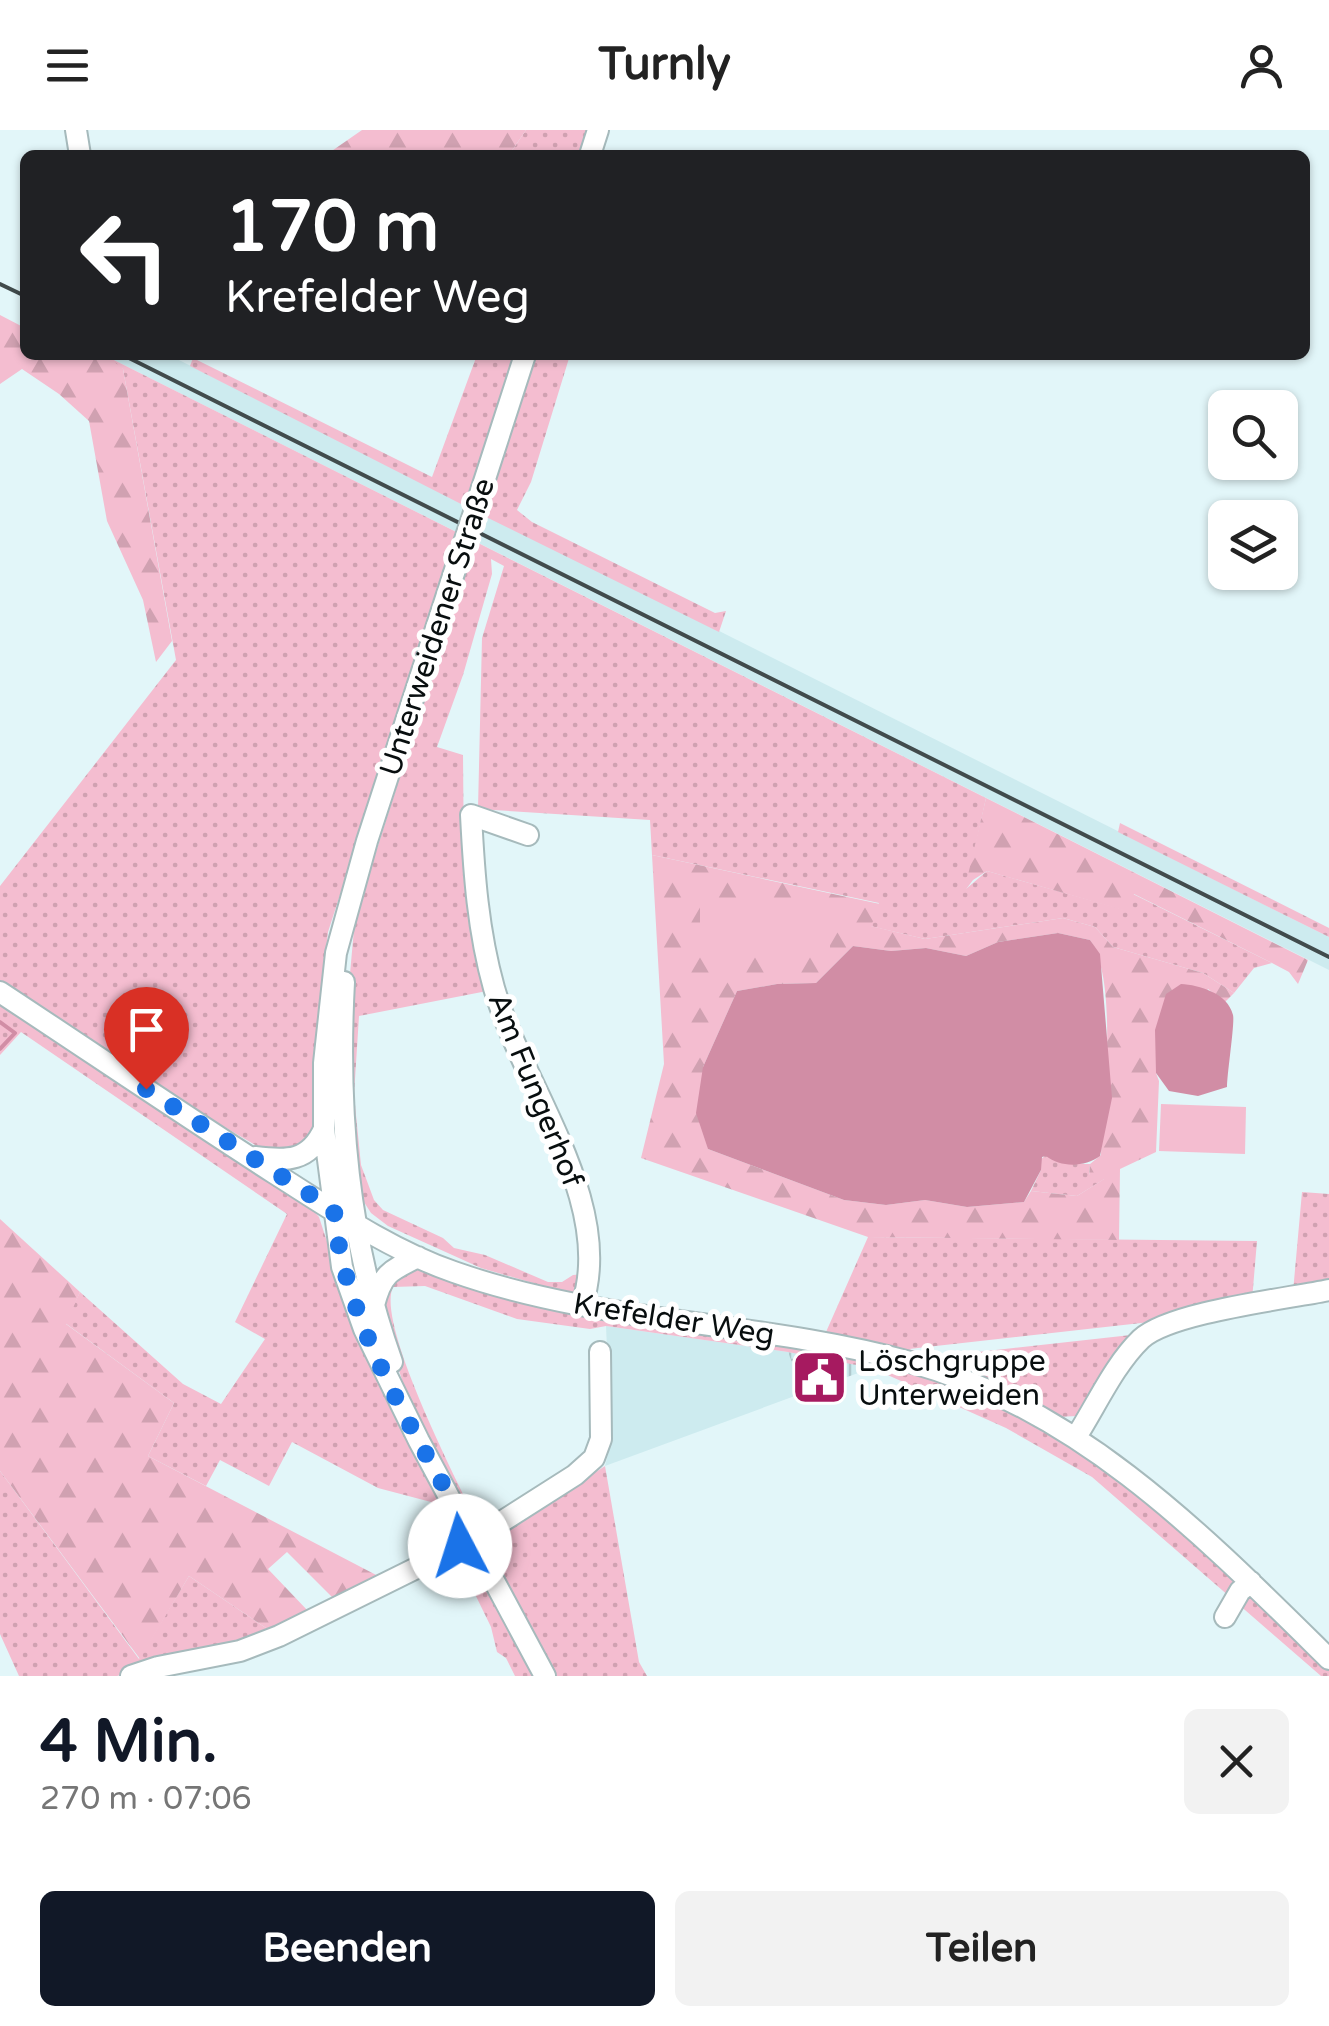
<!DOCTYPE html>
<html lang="de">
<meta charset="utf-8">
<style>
body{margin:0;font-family:"Varela Round",sans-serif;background:#f2f2f2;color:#222;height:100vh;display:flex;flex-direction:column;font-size:38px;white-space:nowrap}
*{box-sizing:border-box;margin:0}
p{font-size:32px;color:#767676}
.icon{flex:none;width:55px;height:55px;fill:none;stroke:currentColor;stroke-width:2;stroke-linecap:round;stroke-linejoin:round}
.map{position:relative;height:1546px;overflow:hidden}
.details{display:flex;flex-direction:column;background:#fff;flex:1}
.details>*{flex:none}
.guide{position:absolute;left:20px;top:20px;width:1290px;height:210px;border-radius:15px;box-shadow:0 2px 8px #0004;background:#202124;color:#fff;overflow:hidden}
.fabs{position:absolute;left:1208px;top:260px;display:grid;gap:20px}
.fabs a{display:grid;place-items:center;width:90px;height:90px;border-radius:15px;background:#fff;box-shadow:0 2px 8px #0004;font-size:50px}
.pin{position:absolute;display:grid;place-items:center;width:85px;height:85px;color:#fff;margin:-102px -42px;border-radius:50% 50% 50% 0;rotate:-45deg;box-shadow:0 0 10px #0007}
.pin .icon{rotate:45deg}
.me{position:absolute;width:110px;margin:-55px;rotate:355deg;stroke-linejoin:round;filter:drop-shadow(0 0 8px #0008)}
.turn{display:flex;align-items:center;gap:35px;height:210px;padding:0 40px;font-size:45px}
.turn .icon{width:130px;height:130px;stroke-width:2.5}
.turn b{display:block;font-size:70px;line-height:85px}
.round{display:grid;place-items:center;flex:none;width:105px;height:105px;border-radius:15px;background:#f2f2f2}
.headline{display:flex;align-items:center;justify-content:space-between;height:170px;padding:0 40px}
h1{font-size:60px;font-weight:800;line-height:75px;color:#111827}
.cta{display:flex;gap:20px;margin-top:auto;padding:20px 40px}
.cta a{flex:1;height:115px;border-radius:15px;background:#111827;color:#fff;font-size:40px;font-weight:800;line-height:115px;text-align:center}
.cta a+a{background:#f2f2f2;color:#222}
header{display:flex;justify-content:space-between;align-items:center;height:130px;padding:0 40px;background:#fff;font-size:45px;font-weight:800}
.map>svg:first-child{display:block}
.built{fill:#cdebef}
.industrial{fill:url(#industrial-grid)}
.grass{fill:url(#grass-dots)}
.forest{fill:url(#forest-firs);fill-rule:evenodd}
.pitch{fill:#f4bdd0}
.water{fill:#d18da5}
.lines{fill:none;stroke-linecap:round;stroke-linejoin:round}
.stream{stroke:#d18da5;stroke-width:4}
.minor-casing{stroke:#a6babc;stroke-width:24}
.minor{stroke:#fff;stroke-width:20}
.rail{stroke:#414b4c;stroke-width:4}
.minor-bridge-casing{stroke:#a6babc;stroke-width:24;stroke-linecap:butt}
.minor-bridge{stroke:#fff;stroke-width:20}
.route{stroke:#1a73e8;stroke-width:18;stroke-dasharray:0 32.4}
.labels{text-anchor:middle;stroke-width:10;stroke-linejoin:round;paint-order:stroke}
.street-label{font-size:30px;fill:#080e0f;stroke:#fff}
.poi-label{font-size:30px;fill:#080e0f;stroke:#fff;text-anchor:start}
</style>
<header><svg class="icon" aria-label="menu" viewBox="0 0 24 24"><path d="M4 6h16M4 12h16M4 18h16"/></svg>Turnly<svg class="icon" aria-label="person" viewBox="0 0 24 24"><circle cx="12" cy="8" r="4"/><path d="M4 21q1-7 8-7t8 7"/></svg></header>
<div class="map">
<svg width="1329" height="1546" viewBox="0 0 1329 1546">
<defs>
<pattern id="industrial-grid" width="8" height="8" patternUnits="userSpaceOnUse" patternTransform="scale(2.5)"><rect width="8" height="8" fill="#cdebef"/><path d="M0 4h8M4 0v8" fill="none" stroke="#afc8cc"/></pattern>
<pattern id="grass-dots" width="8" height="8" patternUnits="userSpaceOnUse" patternTransform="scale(2.5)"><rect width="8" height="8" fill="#f4bdd0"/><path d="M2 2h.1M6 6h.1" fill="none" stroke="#d0a1b1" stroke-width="1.8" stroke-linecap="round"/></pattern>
<pattern id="forest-firs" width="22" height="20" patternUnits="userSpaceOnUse" patternTransform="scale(2.5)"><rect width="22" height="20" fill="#f4bdd0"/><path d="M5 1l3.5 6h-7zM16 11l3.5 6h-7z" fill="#d0a1b1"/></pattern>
</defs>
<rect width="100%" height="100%" fill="#e2f6f9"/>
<path class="built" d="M 104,225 L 169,225 L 1329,807 L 1329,840 Z
M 606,1196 L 788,1222 L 803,1263 L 605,1336 L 611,1312 Z"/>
<path class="industrial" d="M 788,1222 L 846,1232 L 872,1238 L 803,1263 Z"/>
<path class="grass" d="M 526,0 L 591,0 L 582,25 L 509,25 Z
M 90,225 L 104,225 L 986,668 L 966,759 L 987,741 L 1125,780 L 1133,764 L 1272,833 L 1254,838 L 1234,863 L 1203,843 L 1113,817 L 1095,797 L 1063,788 L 925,809 L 870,796 L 879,773 L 652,725 L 650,690 L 478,679 L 482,508 L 504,436 L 491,429 L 492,444 L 463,545 L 437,617 L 463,625 L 464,739 L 487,861 L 359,886 L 354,965 L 361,1035 L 374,1070 L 383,1080 L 443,1108 L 454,1118 L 485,1125 L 548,1152 L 562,1152 L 573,1145 L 585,1144 L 574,1165 L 481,1138 L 388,1096 L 371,1083 L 362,1069 L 355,1037 L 347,877 L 355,788 L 472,420 L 454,411 L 328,802 L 314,925 L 315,996 L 308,1010 L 291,1024 L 262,1019 L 184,973 L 0,853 L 0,756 L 176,530 L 123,239 Z
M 477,225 L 515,225 L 465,376 L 190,236 L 193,228 L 432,347 Z
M 536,225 L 570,225 L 531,352 L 517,380 L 532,392 L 715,483 L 726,481 L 719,502 L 484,386 Z
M 1120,693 L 1329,798 L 1329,807 L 1118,702 Z
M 0,871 L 311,1078 L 319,1087 L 330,1121 L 457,1398 L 451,1413 L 431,1372 L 378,1358 L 292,1312 L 269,1356 L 220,1330 L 206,1356 L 148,1326 L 174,1273 L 65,1193 L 80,1162 L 183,1254 L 221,1274 L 265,1209 L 235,1192 L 287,1084 L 21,902 L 0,925 Z
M 1046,1025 L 1071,1034 L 1090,1034 L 1089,1045 L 1106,1048 L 1077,1066 L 1031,1061 L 1041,1040 L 1040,1030 Z
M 1302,1062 L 1329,1064 L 1329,1155 L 1293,1162 Z
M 868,1107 L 1257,1111 L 1252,1170 L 1159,1191 L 909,1219 L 933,1227 L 1140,1204 L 1082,1280 L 1077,1286 L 1057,1287 L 984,1252 L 613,1171 L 826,1202 Z
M 413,1136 L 847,1223 L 925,1243 L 1042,1295 L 1150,1371 L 1329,1535 L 1329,1546 L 1321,1546 L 1092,1347 L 1006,1298 L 872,1238 L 788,1222 L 606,1196 L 590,1199 L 517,1189 L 425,1156 L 393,1157 C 376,1192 453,1343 472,1382 L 483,1389 L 469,1390 L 414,1282 L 402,1250 L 378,1174 L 383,1151 Z
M 605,1336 L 639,1532 L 647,1546 L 550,1546 L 491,1425 L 490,1416 L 508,1400 Z
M 0,1341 L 139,1529 L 189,1446 L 269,1500 L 206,1525 L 164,1532 L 117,1546 L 19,1546 L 0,1504 Z
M 467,1425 L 475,1430 L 534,1546 L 515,1546 L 506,1528 L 497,1522 L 491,1497 L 457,1427 Z"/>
<path class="forest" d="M 362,0 L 526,0 L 509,25 L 326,25 Z
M 0,185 L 25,198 L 25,225 L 90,225 L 107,231 L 107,226 L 123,239 L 172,511 L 156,532 L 143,470 L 107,391 L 89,291 L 59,264 L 22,239 L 0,254 Z
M 986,668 L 1308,830 L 1298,854 L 1289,842 L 1272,833 L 1134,764 L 1126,781 L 987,741 L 973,750 L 964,762 Z
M 652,725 L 880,774 L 871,796 L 925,809 L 1063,788 L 1095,797 L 1113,817 L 1203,843 L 1234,863 L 1225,872 L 1208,859 L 1156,943 L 1159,951 L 1156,1022 L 1120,1039 L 1119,1110 L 868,1107 L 641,1028 L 664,934 ZM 1058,803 L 1090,810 C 1119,852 1103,972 1101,1025 L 1090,1034 L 1089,1046 L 1104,1049 L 1077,1066 L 1031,1061 L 1024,1072 L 967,1077 L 925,1070 L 886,1075 L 844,1070 L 708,1019 L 703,937 L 737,861 L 777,854 L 816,853 L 853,816 L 891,821 L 926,818 L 966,826 L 998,812 Z
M 0,1089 L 80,1162 L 66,1194 L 174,1273 L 148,1326 L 380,1447 L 334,1469 L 287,1422 L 268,1439 L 308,1481 L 269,1500 L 189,1446 L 140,1529 L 0,1341 Z"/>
<path class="pitch" d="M 830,775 L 830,819 L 700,819 L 700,775 Z
M 1161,974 L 1246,977 L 1245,1024 L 1159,1021 Z"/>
<path class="water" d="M 1058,803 L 1090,810 L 1100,824 L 1112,968 L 1100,1026 C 1085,1037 1061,1038 1046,1026 L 1042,1027 L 1041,1040 L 1024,1072 L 967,1077 L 925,1070 L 886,1075 L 844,1070 L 708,1019 L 696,983 L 703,937 L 737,861 L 777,854 L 816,853 L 853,816 L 891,821 L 926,818 L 966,826 L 998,812 Z
M 1181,854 C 1199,855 1228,863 1233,885 C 1235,892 1227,944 1227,957 L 1198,966 L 1169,961 L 1156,943 L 1155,900 L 1166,864 Z"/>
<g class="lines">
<path class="stream" d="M 0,892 L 15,903 L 0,919"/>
<defs>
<path id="minor" d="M 76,0 L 80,25
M 590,25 L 598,0
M 482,358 L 525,225
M 453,446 L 367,711 L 336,823 L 324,933 L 324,999 L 342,1137 L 364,1199 L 419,1311 L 545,1546
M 528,705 L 471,685 C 474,744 478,801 494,858 C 522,955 616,1073 582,1175
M 344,852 C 337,982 348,1109 392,1232
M 0,862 C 91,922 182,984 274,1043 C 331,1079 390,1120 454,1142 C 601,1194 761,1191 910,1232 C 1081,1279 1206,1408 1329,1529
M 255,1027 C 287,1031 309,1032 324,999
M 374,1175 C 382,1144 389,1141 418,1127
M 1076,1307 C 1096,1276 1114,1235 1141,1209 C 1170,1182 1286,1169 1329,1160
M 1225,1487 L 1240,1461 L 1251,1452
M 131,1546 L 158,1537 L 240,1521 L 279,1506 L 473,1410 L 575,1345 L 594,1328 L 601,1309 L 600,1222"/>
</defs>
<use href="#minor" class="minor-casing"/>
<use href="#minor" class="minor"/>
<path class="rail" d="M 0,154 L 25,166
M 123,225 L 1329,827"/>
<defs>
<path id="minor-bridge" d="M 453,446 L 482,358"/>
</defs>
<use href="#minor-bridge" class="minor-bridge-casing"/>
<use href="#minor-bridge" class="minor-bridge"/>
</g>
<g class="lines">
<path class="route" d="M 146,959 L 334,1080 C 343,1193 420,1311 474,1410 L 460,1416"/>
</g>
<defs>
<symbol id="civic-square" viewBox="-11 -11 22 22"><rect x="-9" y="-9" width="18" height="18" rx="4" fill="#a61a60" stroke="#fff"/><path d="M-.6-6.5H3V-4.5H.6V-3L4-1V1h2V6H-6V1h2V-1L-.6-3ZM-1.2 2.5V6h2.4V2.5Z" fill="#fff"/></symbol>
</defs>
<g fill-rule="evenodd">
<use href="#civic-square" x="788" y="1216" width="63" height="63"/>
</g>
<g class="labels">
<g class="street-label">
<text transform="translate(437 497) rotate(-72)" y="10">Unterweidener Straße</text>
<text transform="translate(536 960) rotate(68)" y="10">Am Fungerhof</text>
<text transform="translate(674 1189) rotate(9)" y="10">Krefelder Weg</text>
</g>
<g class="poi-label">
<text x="858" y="1241">Löschgruppe<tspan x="858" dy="34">Unterweiden</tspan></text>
</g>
</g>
</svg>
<div class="fabs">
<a><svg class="icon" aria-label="search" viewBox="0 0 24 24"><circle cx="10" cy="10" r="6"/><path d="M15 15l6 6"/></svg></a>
<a><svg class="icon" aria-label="layers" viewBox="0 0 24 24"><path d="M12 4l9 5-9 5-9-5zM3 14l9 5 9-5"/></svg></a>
</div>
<div class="pin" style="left:146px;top:959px;background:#d93025"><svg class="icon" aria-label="arrive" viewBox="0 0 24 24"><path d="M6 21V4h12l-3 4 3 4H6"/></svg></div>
<svg class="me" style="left:460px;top:1416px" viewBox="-20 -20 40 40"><circle r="19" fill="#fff"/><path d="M0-13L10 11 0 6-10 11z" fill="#1a73e8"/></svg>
<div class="guide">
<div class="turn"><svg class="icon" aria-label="left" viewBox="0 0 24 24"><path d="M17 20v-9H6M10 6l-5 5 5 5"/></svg><div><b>170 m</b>Krefelder Weg</div></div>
</div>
</div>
<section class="details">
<div class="headline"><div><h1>4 Min.</h1><p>270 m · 07:06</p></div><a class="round"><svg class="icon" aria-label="close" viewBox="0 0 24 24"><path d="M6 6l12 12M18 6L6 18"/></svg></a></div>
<div class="cta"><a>Beenden</a><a>Teilen</a></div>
</section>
